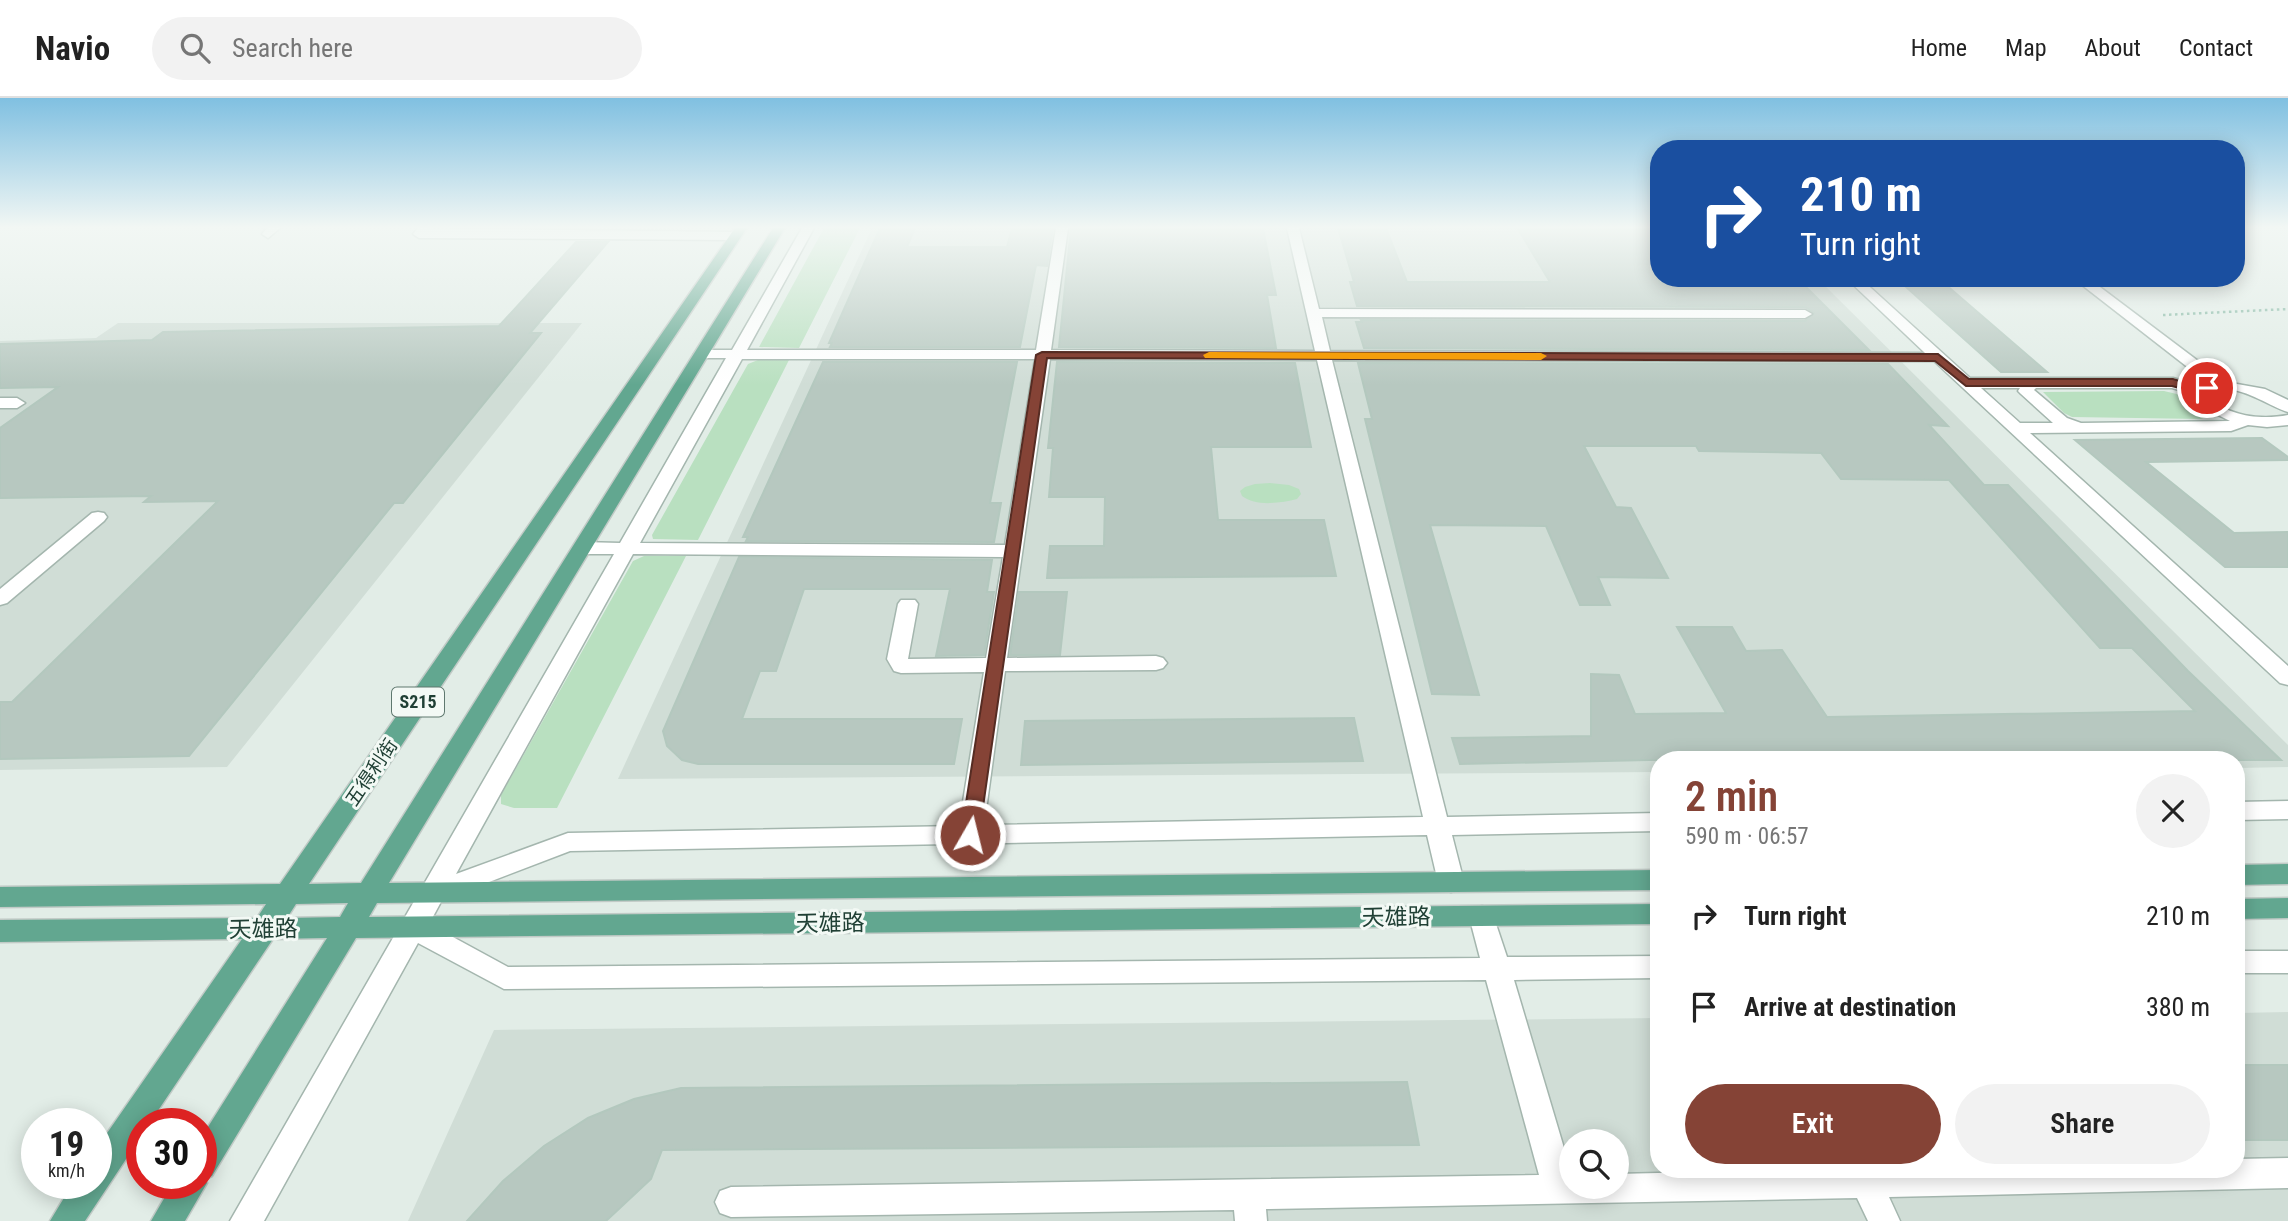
<!DOCTYPE html>
<meta charset="utf-8">
<style>
body{margin:0;font-family:"Roboto Condensed","Noto Sans SC",sans-serif;background:#f2f2f2;color:#222;height:100vh;display:flex;flex-direction:column;font-size:26px;white-space:nowrap}
*{box-sizing:border-box;margin:0}
p{font-size:23px;color:#767676}
.icon{flex:none;width:38px;height:38px;fill:none;stroke:currentColor;stroke-width:2;stroke-linecap:round;stroke-linejoin:round}
.map{position:relative;flex:1;overflow:hidden}
.panel{position:absolute;left:1650px;top:653px;width:595px;height:427px;display:flex;flex-direction:column;background:#fff;border-radius:28px;box-shadow:0 4px 18px #0003}
.panel>*{flex:none}
.guide{position:absolute;left:1650px;top:42px;width:595px;height:147px;border-radius:28px;box-shadow:0 4px 18px #0003;background:#1a4fa0;color:#fff;overflow:hidden}
.controls{position:absolute;left:1559px;top:1031px;display:grid;gap:14px}
.controls a{display:grid;place-items:center;width:70px;height:70px;border-radius:50%;background:#fff;box-shadow:0 4px 18px #0003;font-size:35px}
.speed{position:absolute;left:21px;top:1010px;display:flex;gap:14px;font-size:35px;font-weight:700;text-align:center}
.speed>*{display:grid;place-content:center;width:91px;height:91px;border-radius:50%;background:#fff;box-shadow:0 4px 18px #0003;line-height:1}
.speed small{font-size:18px;font-weight:400}
.speed .limit{border:10px solid #d22;background:#fff;color:#111}
.pin{position:absolute;display:grid;place-items:center;width:60px;height:60px;color:#fff;margin:-30px;border:4px solid #fff;border-radius:50%;box-shadow:0 2px 7px #0007}
.me{position:absolute;width:77px;margin:-38px;rotate:8deg;stroke-linejoin:round;filter:drop-shadow(0 0 5px #0008)}
.turn{display:flex;align-items:center;gap:24px;height:147px;padding:0 35px;font-size:32px}
.turn .icon{width:91px;height:91px;stroke-width:2.5}
.turn b{display:block;font-size:49px;line-height:60px}
.round{display:grid;place-items:center;flex:none;width:74px;height:74px;border-radius:37px;background:#f2f2f2}
.overview{display:flex;align-items:center;justify-content:space-between;height:119px;padding:0 35px}
h1{font-size:42px;font-weight:600;line-height:52px;color:#854336}
.primary-button{display:flex;gap:14px;margin-top:auto;padding:14px 35px}
.primary-button a{flex:1;height:80px;border-radius:42px;background:#854336;color:#fff;font-size:28px;font-weight:600;line-height:80px;text-align:center}
.primary-button a+a{background:#f2f2f2;color:#222}
ul{padding:0;list-style:none}
li{display:flex;align-items:center;gap:21px;height:91px;padding:0 35px}
li div{flex:1}
li b{display:block;font-size:26px}
li em{font-style:normal}
header{display:flex;align-items:center;gap:42px;box-sizing:border-box;height:98px;padding:0 35px;background:#fff;border-bottom:2px solid #e0e0e0}
header strong{font-size:33px}
nav{display:flex;gap:38px;margin-inline-start:auto;font-size:24px}
.search{width:490px;height:63px;background:#f2f2f2;display:flex;align-items:center;gap:18px;box-sizing:border-box;padding:0 24px;border-radius:38px;color:#767676;font-size:26px}
.map>svg:first-child{display:block}
.built{fill:#d0ddd6;fill-rule:evenodd}
.green{fill:#b9e0c0}
.building{fill:#b7c8c0;stroke:#b3c8be;stroke-width:2}
.lines{fill:none;stroke-linecap:round;stroke-linejoin:round}
.minor-casing{stroke:#a4b6ae;stroke-width:3}
.major-casing{stroke:#c1cac6;stroke-width:3}
.path{stroke:#7fb49f;stroke-width:2.5;stroke-dasharray:2.5 3.5;stroke-linecap:butt}
.minor{fill:#fff;fill-rule:evenodd}
.major{fill:#62a790;fill-rule:evenodd}
.route{fill:#854336;stroke:#562c23;stroke-width:2}
.slow{fill:#f59e0b}
.labels{text-anchor:middle;stroke-width:6;stroke-linejoin:round;paint-order:stroke}
.shield{fill:#f3f9f5;stroke:#5f786f;stroke-width:2}
.shield-label{font-size:18px;font-weight:bold;fill:#204035}
.street-label{font-size:19px;fill:#204035;stroke:#f3f9f5}
.near-street-label{font-size:23px;fill:#204035;stroke:#f3f9f5}
</style>
<header>
<strong>Navio</strong>
<div class="search"><svg class="icon" aria-label="search" viewBox="0 0 24 24"><circle cx="10" cy="10" r="6"/><path d="M15 15l6 6"/></svg>Search here</div>
<nav><a>Home</a><a>Map</a><a>About</a><a>Contact</a></nav>
</header>
<div class="map">
<svg width="2288" height="1123" viewBox="0 0 2288 1123">
<rect width="100%" height="100%" fill="#e2ede7"/>
<path class="built" d="M 872,130 L 1659,130 L 1659,180 L 1817,180 L 2288,647 L 2288,669 L 2237,670 L 2236,662 L 1659,662 L 1659,674 L 618,681 Z
M 118,225 L 582,225 L 227,669 L 0,672 L 0,243 L 96,240 Z
M 2288,914 L 2288,1123 L 408,1123 L 494,932 L 1659,920 L 1659,1071 L 2236,1071 L 2237,915 ZM 1572,1043 L 1617,1043 L 1617,1088 L 1572,1088 Z"/>
<path class="green" d="M 824,130 L 860,130 L 799,250 L 759,249 Z
M 758,262 L 789,262 L 698,442 L 653,441 L 652,437 L 748,266 Z
M 2164,293 L 2185,298 L 2211,317 L 2201,321 L 2072,319 L 2064,315 L 2043,294 Z
M 1270,385 L 1289,387 L 1299,391 L 1301,396 L 1297,401 C 1281,405 1256,409 1242,398 L 1240,393 L 1245,389 L 1255,386 Z
M 644,458 L 686,458 L 557,710 L 514,710 L 501,706 L 501,697 L 633,463 Z"/>
<path class="building" d="M 880,130 L 915,130 L 907,149 L 1007,149 L 1012,130 L 1053,130 L 1047,168 L 1036,167 L 1020,249 L 830,249 L 832,245 L 829,245 Z
M 1071,130 L 1263,130 L 1276,197 L 1267,197 L 1276,250 L 1059,249 Z
M 1338,130 L 1386,130 L 1407,184 L 1550,184 L 1518,131 L 1659,131 L 1659,185 L 1802,185 L 1869,252 L 1364,250 L 1356,224 L 1362,224 L 1361,222 L 1805,223 L 1814,215 L 1805,209 L 1357,208 L 1350,184 L 1354,184 Z
M 576,144 L 608,144 L 530,235 L 541,235 L 403,405 L 394,405 L 189,658 L 0,661 L 0,604 L 12,604 L 218,403 L 144,404 L 151,398 L 0,400 L 0,330 L 58,289 L 0,290 L 0,246 L 152,242 L 163,234 L 499,228 Z
M 1896,180 L 1938,180 L 2047,274 L 2001,274 Z
M 823,264 L 1017,264 L 990,405 L 1001,405 L 994,444 L 746,443 L 748,439 L 743,439 Z
M 1057,264 L 1295,265 L 1311,349 L 1211,349 L 1218,422 L 1324,422 L 1336,478 L 1047,480 L 1050,448 L 1104,448 L 1105,399 L 1049,399 L 1053,350 L 1048,350 Z
M 1358,265 L 1888,266 L 1948,328 L 1929,327 L 1984,387 L 2008,387 L 2188,573 L 2281,662 L 1649,662 L 1460,666 L 1452,640 L 1591,638 L 1591,576 L 1619,577 L 1635,616 L 1726,615 L 1677,529 L 1732,529 L 1746,553 L 1782,552 L 1827,619 L 2195,613 L 2132,550 L 2100,550 L 1949,382 L 1841,381 L 1821,355 L 1699,353 L 1696,348 L 1584,348 L 1616,409 L 1631,410 L 1668,480 L 1598,479 L 1610,507 L 1580,507 L 1546,428 L 1430,427 L 1479,597 L 1432,596 L 1365,321 L 1372,321 Z
M 2262,340 L 2288,359 L 2288,362 L 2146,364 L 2234,435 L 2288,434 L 2288,469 L 2225,469 L 2075,342 Z
M 739,459 L 992,462 L 987,494 L 994,494 L 984,557 L 936,558 L 950,491 L 804,491 L 776,573 L 760,573 L 742,621 L 962,621 L 954,666 L 698,666 L 682,662 L 667,648 L 663,633 Z
M 1019,494 L 1067,494 L 1060,557 L 1010,557 Z
M 1354,620 L 1363,663 L 1021,667 L 1025,623 Z
M 2236,967 L 2288,967 L 2288,1042 L 2236,1042 Z
M 1407,984 L 1419,1047 L 662,1052 L 651,1081 L 606,1123 L 467,1123 L 503,1083 L 544,1048 L 588,1020 L 634,1001 L 681,990 Z"/>
<g class="lines">
<defs>
<path id="minor" d="M 267,130 L 280,130 L 268,140 L 262,136 Z
M 418,130 L 735,134 L 741,138 L 735,142 L 419,140 L 413,136 Z
M 802,130 L 814,130 L 747,252 L 1036,252 L 1056,130 L 1068,130 L 1051,252 L 1315,253 L 1287,130 L 1299,130 L 1319,211 L 1805,212 L 1812,216 L 1805,220 L 1322,219 L 1330,253 L 1925,255 L 1846,180 L 1860,180 L 1970,280 L 2173,280 L 2200,288 L 2208,285 L 2073,180 L 2088,180 L 2226,284 L 2265,291 L 2288,302 L 2288,314 C 2267,308 2231,279 2208,297 C 2226,319 2262,322 2288,317 L 2288,327 L 2267,329 L 2248,327 L 2231,333 L 2030,335 L 2288,568 L 2288,587 L 2280,585 L 1934,263 L 1332,262 L 1447,719 L 1659,715 L 1659,733 L 1452,737 L 1464,784 L 1460,791 L 1451,794 L 1442,791 L 1438,784 L 1427,737 L 570,753 L 442,802 L 429,826 L 508,869 L 1480,860 L 1469,818 L 1473,811 L 1482,808 L 1491,811 L 1507,859 L 1659,858 L 1659,880 L 1514,882 L 1572,1077 L 1572,1088 L 1617,1088 L 1617,1076 L 1815,1071 L 2236,1071 L 2236,1061 L 2288,1060 L 2288,1090 L 1889,1099 L 1900,1123 L 1868,1123 L 1857,1100 L 1266,1111 L 1267,1123 L 1235,1123 L 1234,1112 L 731,1119 L 720,1115 L 715,1104 L 720,1093 L 731,1089 L 1539,1077 L 1486,882 L 504,891 L 418,845 L 264,1123 L 230,1123 L 614,456 L 582,456 L 573,450 L 582,444 L 620,445 L 726,260 L 701,260 L 694,256 L 701,252 L 732,252 ZM 742,261 L 1035,261 L 1005,447 L 640,445 ZM 1050,261 L 1317,262 L 1423,719 L 984,727 L 1005,573 L 1156,572 L 1163,570 L 1167,565 L 1163,560 L 1156,558 L 1007,560 ZM 1981,290 L 2020,290 L 2018,293 L 2021,296 L 2053,325 L 2020,325 ZM 2036,290 L 2172,290 L 2193,296 L 2200,308 L 2230,323 L 2081,325 L 2067,320 L 2034,292 ZM 633,456 L 1003,459 L 986,560 L 908,561 L 918,506 L 915,502 L 901,502 L 898,506 L 887,561 L 894,573 L 901,575 L 984,574 L 959,728 L 568,735 L 456,776 Z
M 0,300 L 17,300 L 25,305 L 17,310 L 0,310 Z
M 98,414 L 104,415 L 107,419 L 104,423 L 7,505 L 0,507 L 0,491 L 92,415 Z
M 2288,703 L 2288,721 L 2236,722 L 2236,704 Z
M 2236,853 L 2288,853 L 2288,875 L 2236,875 Z"/>
<path id="major" d="M 735,130 L 747,130 L 309,786 L 361,785 L 773,130 L 785,130 L 389,785 L 1659,772 L 1659,792 L 377,805 L 369,819 L 1659,806 L 1659,826 L 356,840 L 212,1078 L 205,1081 L 207,1085 L 185,1123 L 151,1123 L 173,1085 L 201,1085 L 201,1040 L 327,840 L 273,841 L 149,1026 L 142,1026 L 142,1037 L 85,1123 L 50,1123 L 73,1085 L 96,1085 L 96,1051 L 242,841 L 0,844 L 0,822 L 257,820 L 266,806 L 0,809 L 0,789 L 280,786 ZM 348,805 L 340,819 L 287,820 L 296,806 Z
M 2288,766 L 2288,786 L 2236,787 L 2236,767 Z
M 2288,800 L 2288,820 L 2236,821 L 2236,801 Z"/>
</defs>
<use href="#minor" class="minor-casing"/>
<use href="#major" class="major-casing"/>
<path class="path" d="M 1964,180 L 2061,183
M 2163,217 L 2288,211"/>
<use href="#minor" class="minor"/>
<use href="#major" class="major"/>
</g>
<linearGradient id="sky" x2="0" y2="1"><stop stop-color="#80c0e1"/><stop offset="0.45" stop-color="#f2f7f4"/><stop offset="1" stop-color="#f2f7f4" stop-opacity="0"/></linearGradient>
<rect width="2288" height="287" fill="url(#sky)"/>
<path class="route" d="M 1042,254 L 1938,256 L 1969,281 L 2173,281 L 2200,289 L 2207,286 L 2213,290 L 2201,296 L 2172,288 L 1966,288 L 1935,263 L 1047,260 L 979,737 L 977,741 L 963,741 L 961,737 L 1036,257 Z"/>
<path class="slow" d="M 1209,254 L 1541,255 L 1547,258 L 1541,262 L 1205,260 L 1203,257 Z"/>
<g class="labels">
<rect class="shield" x="392" y="589.5" width="52" height="29" rx="5"/>
<g class="shield-label">
<text x="418" y="610">S215</text>
</g>
<g class="street-label">
<text transform="translate(371 674) rotate(-56)" y="7">五得利街</text>
</g>
<g class="near-street-label">
<text transform="translate(1396 819) rotate(-1)" y="8">天雄路</text>
<text transform="translate(830 825) rotate(-1)" y="8">天雄路</text>
<text transform="translate(263 831) rotate(-1)" y="8">天雄路</text>
</g>
</g>
</svg>
<div class="controls">
<a><svg class="icon" aria-label="search" viewBox="0 0 24 24"><circle cx="10" cy="10" r="6"/><path d="M15 15l6 6"/></svg></a>
</div>
<div class="speed"><div>19<small>km/h</small></div><div class="limit">30</div></div>
<div class="pin" style="left:2207px;top:290px;background:#d93025"><svg class="icon" aria-label="arrive" viewBox="0 0 24 24"><path d="M6 21V4h12l-3 4 3 4H6"/></svg></div>
<svg class="me" style="left:970px;top:737px" viewBox="-20 -20 40 40"><circle r="17" fill="#854336" stroke="#fff" stroke-width="3"/><path d="M0-11L8 9 0 5-8 9z" fill="#fff"/></svg>
<div class="guide">
<div class="turn"><svg class="icon" aria-label="right" viewBox="0 0 24 24"><path d="M7 20v-9h11M14 6l5 5-5 5"/></svg><div><b>210 m</b>Turn right</div></div>
</div>
<section class="panel">
<div class="overview"><div><h1>2 min</h1><p>590 m · 06:57</p></div><a class="round"><svg class="icon" aria-label="close" viewBox="0 0 24 24"><path d="M6 6l12 12M18 6L6 18"/></svg></a></div>
<ul>
<li><svg class="icon" aria-label="right" viewBox="0 0 24 24"><path d="M7 20v-9h11M14 6l5 5-5 5"/></svg><div><b>Turn right</b></div><em>210 m</em></li>
<li><svg class="icon" aria-label="arrive" viewBox="0 0 24 24"><path d="M6 21V4h12l-3 4 3 4H6"/></svg><div><b>Arrive at destination</b></div><em>380 m</em></li>
</ul>
<div class="primary-button"><a>Exit</a><a>Share</a></div>
</section>
</div>
